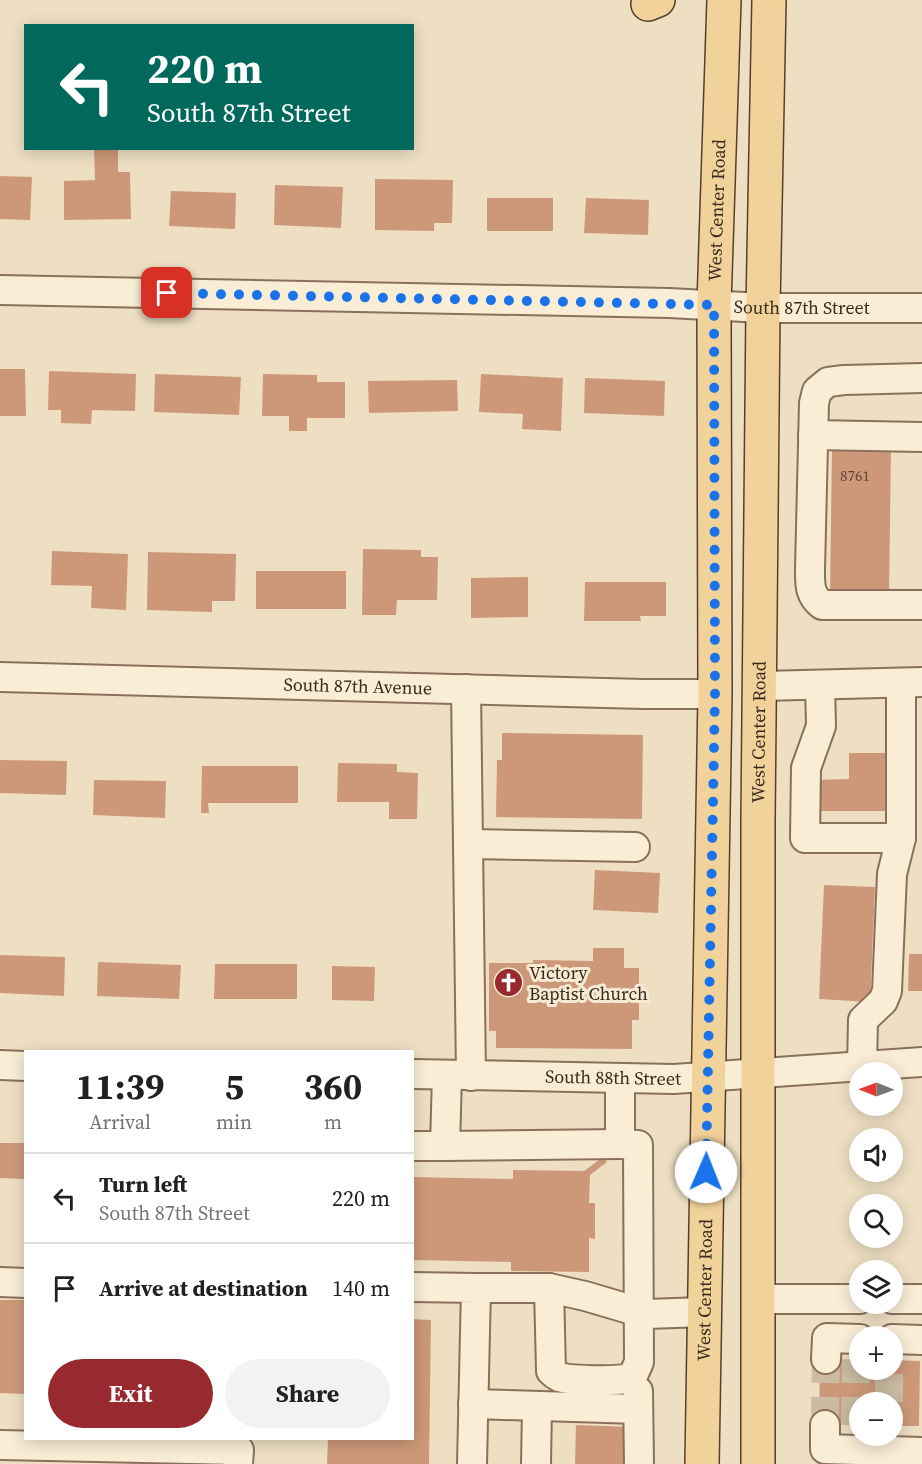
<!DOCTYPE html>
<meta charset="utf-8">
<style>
body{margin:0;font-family:"Source Serif 4",serif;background:#f2f2f2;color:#202124;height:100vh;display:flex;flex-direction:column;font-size:22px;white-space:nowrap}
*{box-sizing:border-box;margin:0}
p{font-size:20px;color:#757577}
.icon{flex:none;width:33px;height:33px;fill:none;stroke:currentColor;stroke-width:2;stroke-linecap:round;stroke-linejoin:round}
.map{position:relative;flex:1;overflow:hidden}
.drawer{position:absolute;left:24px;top:1050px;width:390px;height:390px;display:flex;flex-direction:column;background:#fff;border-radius:0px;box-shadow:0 3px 15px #0003}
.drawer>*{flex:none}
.top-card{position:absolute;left:24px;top:24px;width:390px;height:126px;border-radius:0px;box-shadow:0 3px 15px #0003;background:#00695c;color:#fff;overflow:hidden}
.needle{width:39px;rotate:271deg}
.fabs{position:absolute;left:849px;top:1062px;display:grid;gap:12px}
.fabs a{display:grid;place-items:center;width:54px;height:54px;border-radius:50%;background:#fff;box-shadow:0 3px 15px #0003;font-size:30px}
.pin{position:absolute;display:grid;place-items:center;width:51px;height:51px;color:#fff;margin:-26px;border-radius:12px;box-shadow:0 3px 9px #0006}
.me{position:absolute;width:66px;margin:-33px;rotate:1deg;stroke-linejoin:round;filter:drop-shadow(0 0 4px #0008)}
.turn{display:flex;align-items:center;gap:21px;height:126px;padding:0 24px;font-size:27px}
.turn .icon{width:78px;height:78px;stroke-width:2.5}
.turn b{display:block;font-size:42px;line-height:51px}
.eta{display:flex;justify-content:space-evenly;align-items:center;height:102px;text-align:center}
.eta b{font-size:36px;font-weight:700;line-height:42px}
.primary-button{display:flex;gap:12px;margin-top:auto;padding:12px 24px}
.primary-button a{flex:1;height:69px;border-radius:36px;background:#98292f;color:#fff;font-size:24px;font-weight:700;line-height:69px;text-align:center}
.primary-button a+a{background:#f2f2f2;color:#202124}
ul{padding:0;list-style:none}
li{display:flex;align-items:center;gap:18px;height:90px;padding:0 24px;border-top:2px solid #e0e0e0}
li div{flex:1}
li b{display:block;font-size:22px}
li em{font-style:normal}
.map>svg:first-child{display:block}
.building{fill:#cd9879}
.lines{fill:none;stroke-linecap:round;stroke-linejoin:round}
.minor-tunnel{stroke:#cabba2;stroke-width:28;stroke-dasharray:28 14;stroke-linecap:butt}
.minor-casing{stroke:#89705a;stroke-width:32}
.major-casing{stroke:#573f2e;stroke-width:36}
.minor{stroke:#f9edd6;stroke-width:28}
.major{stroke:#f2d29b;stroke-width:33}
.route{stroke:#1a73e8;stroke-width:10;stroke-dasharray:0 18}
.labels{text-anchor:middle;stroke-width:6;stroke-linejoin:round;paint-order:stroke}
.number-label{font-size:15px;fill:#5e4635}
.street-label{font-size:18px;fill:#392a1e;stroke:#f6ead3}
.poi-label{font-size:18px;fill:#392a1e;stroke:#f6ead3;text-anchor:start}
</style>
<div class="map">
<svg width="922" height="1464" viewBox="0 0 922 1464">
<rect width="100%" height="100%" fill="#eedfc3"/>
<path class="building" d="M 94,149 L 118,149 L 118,172 L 130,172 L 131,219 L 64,220 L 64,181 L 95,180 Z
M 0,176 L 32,177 L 30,220 L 0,219 Z
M 375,179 L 453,180 L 452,223 L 434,223 L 434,231 L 375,230 Z
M 275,185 L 343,187 L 341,228 L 274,225 Z
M 171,191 L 236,193 L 235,229 L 169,226 Z
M 487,198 L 553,198 L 553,231 L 487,231 Z
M 586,198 L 649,200 L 648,235 L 584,233 Z
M 0,369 L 25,369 L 26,416 L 0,416 Z
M 49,371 L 136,374 L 135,411 L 92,410 L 91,424 L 61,423 L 61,410 L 48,410 Z
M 155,374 L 241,377 L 239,415 L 154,412 Z
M 263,374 L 317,375 L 317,382 L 345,382 L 345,418 L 307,418 L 307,431 L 289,431 L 289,416 L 262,416 Z
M 481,374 L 563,378 L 561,431 L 522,429 L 523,414 L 479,412 Z
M 585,378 L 665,381 L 664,416 L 584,413 Z
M 457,380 L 458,411 L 369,413 L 368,381 Z
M 832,447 L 891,448 L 889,596 L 830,595 Z
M 363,549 L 421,550 L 421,557 L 438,557 L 437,600 L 397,600 L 396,615 L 362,615 Z
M 52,551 L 128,554 L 126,610 L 91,608 L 92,586 L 51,585 Z
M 148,552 L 236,554 L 235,601 L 212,601 L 212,612 L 147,610 Z
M 256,571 L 346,571 L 346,609 L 256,609 Z
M 528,577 L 528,617 L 471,618 L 471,578 Z
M 585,582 L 666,582 L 666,616 L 640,616 L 641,621 L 584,621 Z
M 502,733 L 643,735 L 642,819 L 496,817 L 497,760 L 502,760 Z
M 849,753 L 885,753 L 885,811 L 816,811 L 816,780 L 849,779 Z
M 0,760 L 67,761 L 66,795 L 0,793 Z
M 338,763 L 397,764 L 397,772 L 418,773 L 417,819 L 389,819 L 389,802 L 337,802 Z
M 202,766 L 298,766 L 298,803 L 208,803 L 209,813 L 201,813 Z
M 94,780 L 166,781 L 165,818 L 93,815 Z
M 595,870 L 660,873 L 658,913 L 593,910 Z
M 824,885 L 875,887 L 870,1002 L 819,999 Z
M 593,948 L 624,948 L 624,968 L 639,968 L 639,1020 L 632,1020 L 632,1049 L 496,1048 L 496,1031 L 489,1031 L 489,963 L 533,963 L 533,960 L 593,961 Z
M 909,954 L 922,954 L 922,991 L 908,991 Z
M 0,955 L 65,957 L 64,996 L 0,993 Z
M 98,962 L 181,965 L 179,999 L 97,996 Z
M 215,964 L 297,964 L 297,999 L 214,999 Z
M 332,966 L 375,967 L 374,1001 L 332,1000 Z
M 0,1143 L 26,1143 L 26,1179 L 0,1178 Z
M 603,1157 L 607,1162 L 590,1175 L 589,1203 L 595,1203 L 595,1239 L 589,1238 L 589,1272 L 511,1271 L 511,1262 L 412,1260 L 412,1177 L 513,1179 L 513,1170 L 584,1171 Z
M 0,1300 L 26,1300 L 26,1394 L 0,1393 Z
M 412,1319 L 431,1320 L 429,1464 L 327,1464 L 328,1438 L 412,1438 Z
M 820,1359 L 860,1360 L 860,1370 L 892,1370 L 892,1360 L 920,1361 L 919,1426 L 892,1426 L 892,1402 L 860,1402 L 860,1425 L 819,1424 Z
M 576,1425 L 630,1427 L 629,1464 L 575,1464 Z"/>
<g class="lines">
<path class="minor-tunnel" d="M 889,1402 L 889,1370
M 825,1425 L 826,1359
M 855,1425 L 856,1360"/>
<defs>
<g id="minor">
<path id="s1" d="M 0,290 L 669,303 L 763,308 L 922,308"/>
<path d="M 922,378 L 844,380 L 828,382 L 817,391 L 814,403 L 810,569 C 810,584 809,595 822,605 L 922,605"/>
<path d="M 813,435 L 922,437"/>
<path id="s2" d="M 0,677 L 644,694 L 715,694"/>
<path d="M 820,685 L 821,726 L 806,768 L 805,838 L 901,838 L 901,683"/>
<path d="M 761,686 L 922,682"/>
<path d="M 466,689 L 471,1076"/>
<path d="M 468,844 L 635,847"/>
<path d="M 0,1065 L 26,1066"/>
<path d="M 862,1066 L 863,1020 L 883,1001 L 887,991 L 892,874 L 901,838"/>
<path id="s3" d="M 412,1074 L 674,1079 L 922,1062"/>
<path d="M 447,1075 L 445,1146 L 620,1144"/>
<path d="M 412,1146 L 445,1146"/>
<path d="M 0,1282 L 26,1283"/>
<path d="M 412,1287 L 476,1288 L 472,1464"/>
<path d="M 476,1288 L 549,1288 L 585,1296 L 646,1314 L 704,1312"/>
<path d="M 549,1288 L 551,1371 C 552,1372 557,1376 559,1377 C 572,1381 619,1381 632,1378 L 639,1362 L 638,1145 L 620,1144 L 620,1079"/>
<path d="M 758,1299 L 860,1299"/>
<path d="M 892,1299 L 922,1299"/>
<path d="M 892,1339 L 922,1340"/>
<path d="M 826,1359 L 827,1338 L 860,1339"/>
<path d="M 638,1391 L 639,1464"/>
<path d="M 473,1404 L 638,1409"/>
<path d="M 825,1425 L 825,1449 L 922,1452"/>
<path d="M 0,1445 L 239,1450 L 238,1464"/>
<path d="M 536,1464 L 537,1407"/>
</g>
<g id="major">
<path d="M 648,4 L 658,0"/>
<path id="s4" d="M 702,1464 L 715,694 L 714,305 L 724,0"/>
<path id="s5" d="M 758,1464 L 758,820 L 763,308 L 769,0"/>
</g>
</defs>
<use href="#minor" class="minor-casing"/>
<use href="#major" class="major-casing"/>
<use href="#minor" class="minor"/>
<use href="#major" class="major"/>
</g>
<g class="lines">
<path class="route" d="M 167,293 L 714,305 L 715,694 L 706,1172"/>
</g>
<defs>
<symbol id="church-disc" viewBox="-11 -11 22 22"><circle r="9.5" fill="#98292f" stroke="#f6ead3"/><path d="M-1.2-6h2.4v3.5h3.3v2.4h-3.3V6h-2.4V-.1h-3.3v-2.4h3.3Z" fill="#fff"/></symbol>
</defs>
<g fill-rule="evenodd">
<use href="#church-disc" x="492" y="966" width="33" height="33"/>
</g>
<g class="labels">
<g class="number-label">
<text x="855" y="481">8761</text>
</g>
<g class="street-label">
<text dy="6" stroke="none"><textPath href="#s4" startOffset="1254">West Center Road</textPath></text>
<text dy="6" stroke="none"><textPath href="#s1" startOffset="802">South 87th Street</textPath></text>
<text dy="6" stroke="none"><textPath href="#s2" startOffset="358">South 87th Avenue</textPath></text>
<text dy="6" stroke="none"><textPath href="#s5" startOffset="732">West Center Road</textPath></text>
<text dy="6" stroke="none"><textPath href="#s3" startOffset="201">South 88th Street</textPath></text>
<text dy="6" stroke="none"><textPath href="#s4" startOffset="174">West Center Road</textPath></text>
</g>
<g class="poi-label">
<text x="529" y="979">Victory<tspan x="529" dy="21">Baptist Church</tspan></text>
</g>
</g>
</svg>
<div class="fabs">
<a><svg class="needle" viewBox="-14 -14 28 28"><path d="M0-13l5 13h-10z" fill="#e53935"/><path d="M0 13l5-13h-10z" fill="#757577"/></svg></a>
<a><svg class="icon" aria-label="sound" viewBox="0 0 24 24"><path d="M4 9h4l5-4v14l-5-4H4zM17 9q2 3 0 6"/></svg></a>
<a><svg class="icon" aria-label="search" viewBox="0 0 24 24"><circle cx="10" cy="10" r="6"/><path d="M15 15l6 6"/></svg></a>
<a><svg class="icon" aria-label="layers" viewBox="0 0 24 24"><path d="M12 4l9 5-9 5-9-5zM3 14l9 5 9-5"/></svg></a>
<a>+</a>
<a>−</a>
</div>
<div class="pin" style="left:167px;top:293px;background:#d93025"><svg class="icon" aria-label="arrive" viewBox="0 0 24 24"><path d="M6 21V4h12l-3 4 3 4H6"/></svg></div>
<svg class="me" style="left:706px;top:1172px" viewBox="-20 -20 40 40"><circle r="19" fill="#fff"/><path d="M0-13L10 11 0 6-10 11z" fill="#1a73e8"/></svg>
<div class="top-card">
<div class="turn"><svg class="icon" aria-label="left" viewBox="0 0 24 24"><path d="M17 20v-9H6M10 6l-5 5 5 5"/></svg><div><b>220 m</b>South 87th Street</div></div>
</div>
<section class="drawer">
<div class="eta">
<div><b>11:39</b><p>Arrival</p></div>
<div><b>5</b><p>min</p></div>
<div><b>360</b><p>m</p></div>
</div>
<ul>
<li><svg class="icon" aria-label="left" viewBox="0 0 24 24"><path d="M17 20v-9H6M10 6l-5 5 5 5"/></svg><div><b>Turn left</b><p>South 87th Street</p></div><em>220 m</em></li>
<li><svg class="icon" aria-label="arrive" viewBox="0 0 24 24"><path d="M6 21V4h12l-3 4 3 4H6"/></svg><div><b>Arrive at destination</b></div><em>140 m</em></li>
</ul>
<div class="primary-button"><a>Exit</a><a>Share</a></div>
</section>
</div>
